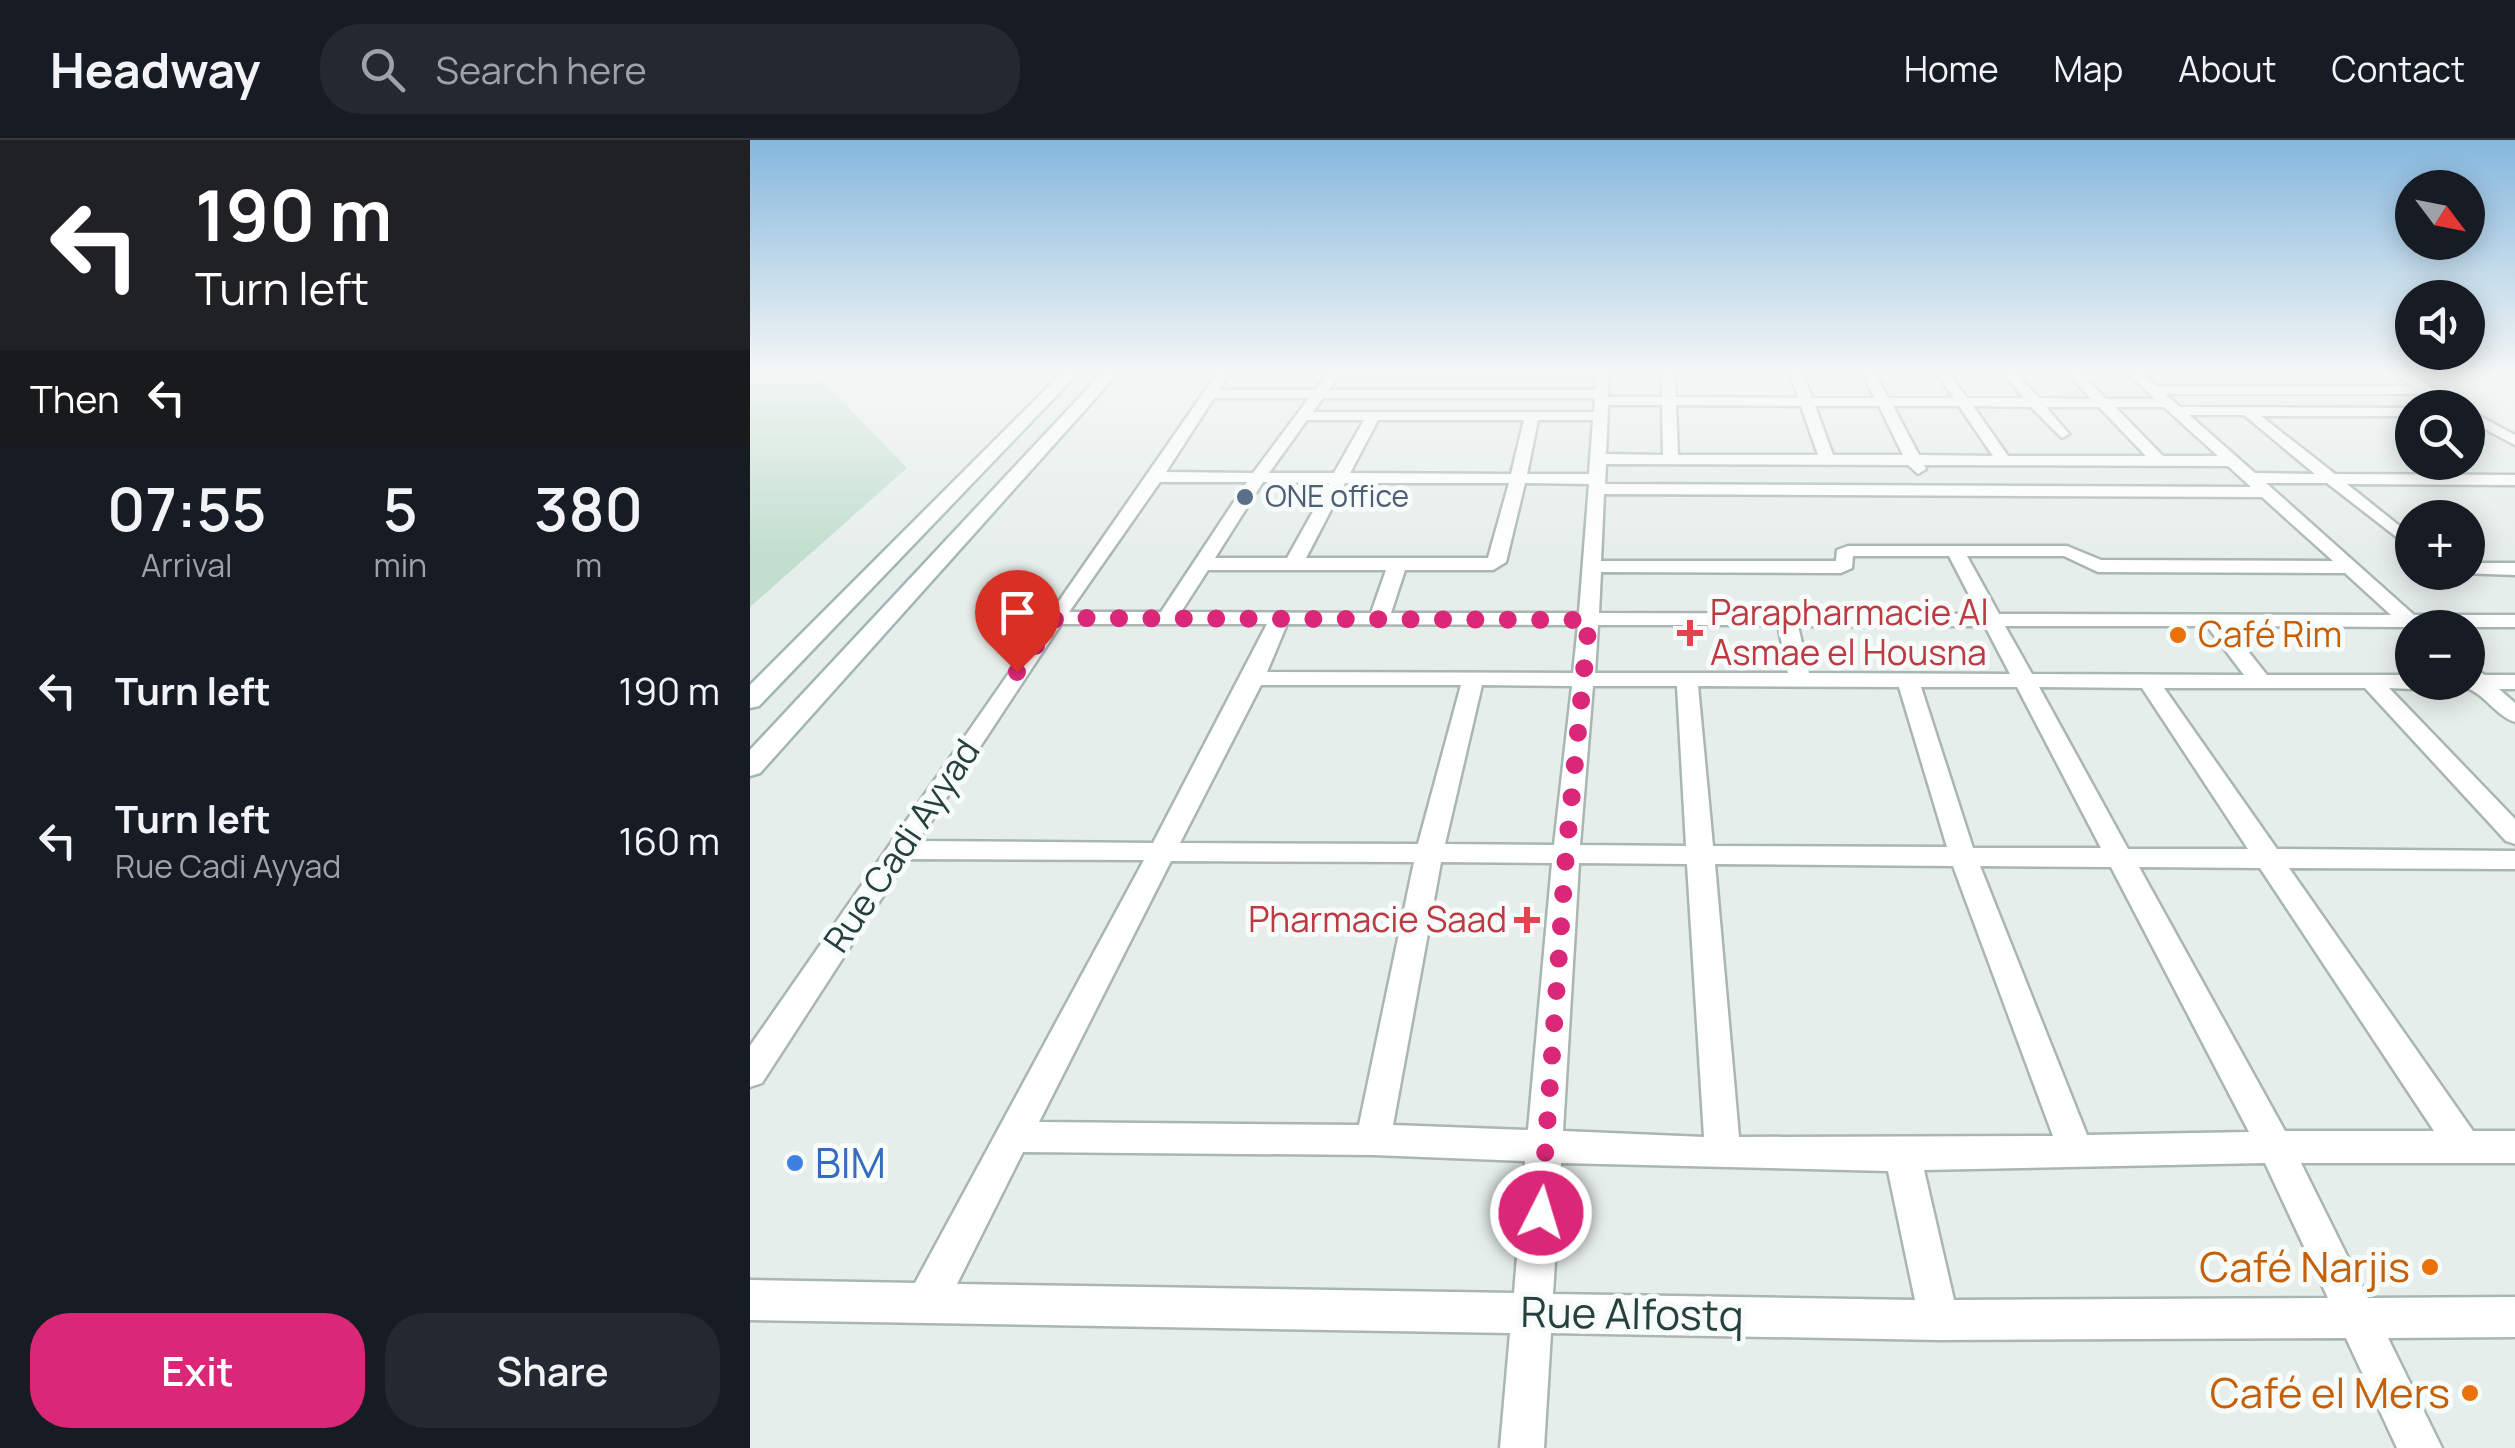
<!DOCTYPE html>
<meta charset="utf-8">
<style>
body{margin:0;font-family:Manrope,sans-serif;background:#242831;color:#f1f3f6;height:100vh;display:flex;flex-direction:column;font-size:38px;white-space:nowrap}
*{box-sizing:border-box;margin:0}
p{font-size:32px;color:#9ea1a6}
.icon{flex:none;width:55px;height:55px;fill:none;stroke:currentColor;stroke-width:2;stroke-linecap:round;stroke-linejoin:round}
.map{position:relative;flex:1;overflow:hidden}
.drawer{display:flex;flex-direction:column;background:#171b24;width:750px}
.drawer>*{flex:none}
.top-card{background:#202124;color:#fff;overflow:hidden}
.needle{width:65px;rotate:122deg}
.fabs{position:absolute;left:1645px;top:30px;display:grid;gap:20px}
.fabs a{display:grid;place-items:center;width:90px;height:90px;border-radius:50%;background:#171b24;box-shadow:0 5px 25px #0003;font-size:50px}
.pin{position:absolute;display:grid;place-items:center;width:85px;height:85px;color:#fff;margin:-102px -42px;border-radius:50% 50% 50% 0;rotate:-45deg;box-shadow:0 0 10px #0007}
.pin .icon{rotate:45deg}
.me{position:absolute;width:110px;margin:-55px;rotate:5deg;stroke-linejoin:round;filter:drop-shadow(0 0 8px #0008)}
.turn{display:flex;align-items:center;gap:35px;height:210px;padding:0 30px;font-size:45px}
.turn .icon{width:130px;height:130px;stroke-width:2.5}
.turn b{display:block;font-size:70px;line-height:85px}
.then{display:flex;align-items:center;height:95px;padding:0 30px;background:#0003;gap:20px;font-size:38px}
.eta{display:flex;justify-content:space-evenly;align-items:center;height:170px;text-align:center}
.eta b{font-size:60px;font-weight:600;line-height:70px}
.cta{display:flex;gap:20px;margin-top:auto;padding:20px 30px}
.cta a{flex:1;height:115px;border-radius:40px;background:#db2777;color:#fff;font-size:40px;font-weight:600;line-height:115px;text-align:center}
.cta a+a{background:#242831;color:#f1f3f6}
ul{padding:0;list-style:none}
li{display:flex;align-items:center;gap:30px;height:150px;padding:0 30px}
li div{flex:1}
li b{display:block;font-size:38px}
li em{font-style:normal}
header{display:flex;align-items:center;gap:60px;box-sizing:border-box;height:140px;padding:0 50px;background:#171b24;border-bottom:2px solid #363941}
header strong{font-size:48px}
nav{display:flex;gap:55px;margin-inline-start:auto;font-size:35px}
.search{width:700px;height:90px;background:#242831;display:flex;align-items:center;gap:25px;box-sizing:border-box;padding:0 35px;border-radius:40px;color:#9ea1a6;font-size:38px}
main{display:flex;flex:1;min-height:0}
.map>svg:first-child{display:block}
.green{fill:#c1dece}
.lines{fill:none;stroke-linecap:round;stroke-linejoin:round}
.street-casing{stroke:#a9b6b4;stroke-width:5}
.secondary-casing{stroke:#a2b7b4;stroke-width:5}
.street{fill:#fff;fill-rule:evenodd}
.secondary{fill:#fff;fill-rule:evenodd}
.route{stroke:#db2777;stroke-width:18;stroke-dasharray:0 32.4}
.service-dot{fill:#5c6f8a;stroke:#f7fbfa;stroke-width:4}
.health-dot{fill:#e0444e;stroke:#f7fbfa;stroke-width:4}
.food-dot{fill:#e8710a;stroke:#f7fbfa;stroke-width:4}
.shop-dot{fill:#3f7fe0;stroke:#f7fbfa;stroke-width:4}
.labels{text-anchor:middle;stroke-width:10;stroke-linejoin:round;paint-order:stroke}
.far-service-label{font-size:30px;fill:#4e5e75;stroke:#f7fbfa;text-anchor:start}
.health-label{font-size:35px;fill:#be3a42;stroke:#f7fbfa;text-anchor:start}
.food-label{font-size:35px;fill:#c56008;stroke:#f7fbfa;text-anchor:start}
.street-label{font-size:35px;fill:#26403e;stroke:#f7fbfa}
.near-shop-label{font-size:42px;fill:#366cbe;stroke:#f7fbfa;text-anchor:start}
.near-food-label{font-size:42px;fill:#c56008;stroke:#f7fbfa;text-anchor:end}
.near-street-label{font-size:42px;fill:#26403e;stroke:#f7fbfa}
</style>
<header>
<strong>Headway</strong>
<div class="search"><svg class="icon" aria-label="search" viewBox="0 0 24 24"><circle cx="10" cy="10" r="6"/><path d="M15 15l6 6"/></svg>Search here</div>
<nav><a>Home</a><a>Map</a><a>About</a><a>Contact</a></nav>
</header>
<main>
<section class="drawer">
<div class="top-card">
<div class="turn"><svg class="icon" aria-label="left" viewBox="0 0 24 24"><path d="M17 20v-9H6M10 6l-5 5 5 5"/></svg><div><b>190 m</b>Turn left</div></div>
<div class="then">Then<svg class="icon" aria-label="left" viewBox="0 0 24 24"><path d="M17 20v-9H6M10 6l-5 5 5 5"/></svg></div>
</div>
<div class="eta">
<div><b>07:55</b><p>Arrival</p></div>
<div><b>5</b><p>min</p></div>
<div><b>380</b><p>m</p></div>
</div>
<ul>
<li><svg class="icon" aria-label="left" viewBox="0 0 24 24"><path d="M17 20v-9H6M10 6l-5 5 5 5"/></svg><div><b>Turn left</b></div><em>190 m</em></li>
<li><svg class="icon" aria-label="left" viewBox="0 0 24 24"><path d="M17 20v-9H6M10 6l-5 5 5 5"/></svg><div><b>Turn left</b><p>Rue Cadi Ayyad</p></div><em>160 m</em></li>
</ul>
<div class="cta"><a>Exit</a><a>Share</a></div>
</section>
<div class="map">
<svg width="1765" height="1308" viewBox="0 0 1765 1308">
<rect width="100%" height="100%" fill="#e6eeec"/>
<path class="green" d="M 0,232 L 90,232 L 69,237 L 157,328 L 0,467 Z"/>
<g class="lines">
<defs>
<path id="street" d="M 468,232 L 480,232 L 469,250 L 565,250 L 579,232 L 859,232 L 858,257 L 912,257 L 912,232 L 924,232 L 926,257 L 1048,258 L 1040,232 L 1052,232 L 1062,258 L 1125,258 L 1112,232 L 1124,232 L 1138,258 L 1204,258 L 1186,232 L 1198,232 L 1217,258 L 1274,258 L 1254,234 L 1265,232 L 1289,258 L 1341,259 L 1317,232 L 1330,232 L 1356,259 L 1405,259 L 1377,232 L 1390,232 L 1406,246 L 1662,246 L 1643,232 L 1657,232 L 1712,265 L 1697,268 L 1675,254 L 1415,254 L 1430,267 L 1662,268 L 1662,276 L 1511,276 L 1585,334 L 1765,335 L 1765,345 L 1597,344 L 1662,396 L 1662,409 L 1577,343 L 1516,343 L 1664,475 L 1765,475 L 1765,487 L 1675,487 L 1662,488 L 1662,491 L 1654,487 L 1478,486 L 1517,535 L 1662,535 L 1662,542 L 1673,542 L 1662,549 L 1639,548 L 1765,679 L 1765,704 L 1756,701 L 1615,548 L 1414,548 L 1527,709 L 1765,711 L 1765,729 L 1539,728 L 1723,991 L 1765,991 L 1765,1023 L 1551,1023 L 1618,1158 L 1765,1157 L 1765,1197 L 1638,1198 L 1692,1308 L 1647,1308 L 1596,1198 L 1189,1200 L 801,1193 L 794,1308 L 750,1308 L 760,1193 L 0,1180 L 0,1140 L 165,1143 L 394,720 L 157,719 L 12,943 L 0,947 L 0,906 ZM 588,237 L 846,237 L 845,250 L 579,250 ZM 464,258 L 559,258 L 503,333 L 416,332 ZM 573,258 L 845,258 L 844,272 L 563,272 ZM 858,265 L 912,265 L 913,315 L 856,314 ZM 926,265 L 1051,266 L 1068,315 L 928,315 ZM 1065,266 L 1129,266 L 1153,315 L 1083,315 ZM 1143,266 L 1209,266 L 1243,316 L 1169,315 ZM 1223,266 L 1281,267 L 1312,298 L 1319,294 L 1296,267 L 1349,267 L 1396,316 L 1258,316 ZM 1365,267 L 1414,267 L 1468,316 L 1413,316 ZM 1439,275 L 1494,275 L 1565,334 L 1505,333 ZM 557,280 L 614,280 L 584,333 L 519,333 ZM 628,280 L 774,280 L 761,334 L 600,333 ZM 788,280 L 843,280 L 839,334 L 777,334 ZM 856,324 L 1158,325 L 1168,334 L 1176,329 L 1174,325 L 1478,326 L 1501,347 L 855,344 ZM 410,342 L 497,342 L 411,472 L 319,472 ZM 513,342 L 579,343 L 537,418 L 465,418 ZM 595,343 L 759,343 L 738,418 L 556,418 ZM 775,343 L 839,344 L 829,473 L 641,473 L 655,430 L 743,430 L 756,422 ZM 854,354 L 1512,357 L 1583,421 L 1351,420 L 1317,406 L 1098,406 L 1087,410 L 1086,421 L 851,421 ZM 1103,416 L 1199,416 L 1229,474 L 849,473 L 851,432 L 1091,433 L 1102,428 ZM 1217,416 L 1314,416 L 1348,432 L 1595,433 L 1641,475 L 1249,474 ZM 458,430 L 636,430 L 621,473 L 431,472 ZM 311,484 L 517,484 L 403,703 L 168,701 ZM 537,484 L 828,485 L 823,533 L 517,532 ZM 848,485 L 1028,485 L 1038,533 L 845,533 ZM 1048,486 L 1235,486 L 1260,534 L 1059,533 ZM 1255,486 L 1457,486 L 1494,535 L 1282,534 ZM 511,545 L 711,545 L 668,704 L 430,703 ZM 732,545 L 822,546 L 804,705 L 695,704 ZM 843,546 L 927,546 L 936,706 L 830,705 ZM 948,546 L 1149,547 L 1197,707 L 963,706 ZM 1171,547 L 1267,547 L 1351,708 L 1223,708 ZM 1289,547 L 1392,548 L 1498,709 L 1378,709 ZM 421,721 L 664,722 L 609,985 L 289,982 ZM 691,722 L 802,723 L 778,990 L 643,985 ZM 829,723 L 937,724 L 954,997 L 813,991 ZM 965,724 L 1203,726 L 1303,996 L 989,997 ZM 1230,726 L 1361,727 L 1499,992 L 1337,995 ZM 1389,727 L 1510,728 L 1684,991 L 1535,991 ZM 273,1012 L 623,1015 L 775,1021 L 764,1153 L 207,1144 ZM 811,1023 L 1138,1031 L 1165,1160 L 803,1154 ZM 1515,1023 L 1578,1158 L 1204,1160 L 1174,1030 Z
M 1718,270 L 1765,295 L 1765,305 L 1718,280 Z
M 1718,423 L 1765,423 L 1765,435 L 1711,433 L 1718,432 Z
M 1718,526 L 1735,535 L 1765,535 L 1765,549 L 1749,549 L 1765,563 L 1765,582 C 1744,575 1734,551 1712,547 L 1709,542 L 1718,542 Z"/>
<path id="secondary" d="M 313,232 L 329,232 L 9,566 L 0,568 L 0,545 Z
M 353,232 L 369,232 L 10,633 L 0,636 L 0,610 Z"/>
</defs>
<use href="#street" class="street-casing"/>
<use href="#secondary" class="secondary-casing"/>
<use href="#street" class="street"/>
<use href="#secondary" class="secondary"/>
</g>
<linearGradient id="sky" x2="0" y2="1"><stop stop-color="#85b7de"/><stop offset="0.56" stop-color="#f4f7f6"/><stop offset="1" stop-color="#f4f7f6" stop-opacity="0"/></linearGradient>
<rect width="1765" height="415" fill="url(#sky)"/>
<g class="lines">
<path class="route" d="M 267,532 L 306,478 L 839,480 L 816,714 L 791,1073"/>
</g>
<circle class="service-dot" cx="495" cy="357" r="10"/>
<g class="health-dot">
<path d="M935 478h10v10h10v10h-10v10h-10v-10h-10v-10h10z"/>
<path d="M772 765h10v10h10v10h-10v10h-10v-10h-10v-10h10z"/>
</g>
<g class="food-dot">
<circle cx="1428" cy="495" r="10"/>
<circle cx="1680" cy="1127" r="10"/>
<circle cx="1720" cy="1253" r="10"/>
</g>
<circle class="shop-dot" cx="45" cy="1023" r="10"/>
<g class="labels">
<g class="far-service-label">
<text x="515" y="367">ONE office</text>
</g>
<g class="health-label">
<text x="960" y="485">Parapharmacie Al<tspan x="960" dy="40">Asmae el Housna</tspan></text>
<text x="757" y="792" text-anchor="end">Pharmacie Saad</text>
</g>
<g class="food-label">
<text x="1448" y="507">Café Rim</text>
</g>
<g class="street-label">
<text transform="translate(152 706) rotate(-56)" y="12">Rue Cadi Ayyad</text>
</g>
<g class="near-shop-label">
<text x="65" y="1038">BIM</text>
</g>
<g class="near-food-label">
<text x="1660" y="1142">Café Narjis</text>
<text x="1700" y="1268">Café el Mers</text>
</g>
<g class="near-street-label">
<text transform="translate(882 1174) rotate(1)" y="15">Rue Alfostq</text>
</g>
</g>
</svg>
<div class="fabs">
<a><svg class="needle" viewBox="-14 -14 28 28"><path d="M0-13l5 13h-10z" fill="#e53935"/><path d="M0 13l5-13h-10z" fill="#9ea1a6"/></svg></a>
<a><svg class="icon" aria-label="sound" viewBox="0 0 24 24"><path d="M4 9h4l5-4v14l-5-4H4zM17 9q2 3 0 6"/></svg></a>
<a><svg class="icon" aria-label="search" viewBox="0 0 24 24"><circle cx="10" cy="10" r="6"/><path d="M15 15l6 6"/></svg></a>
<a>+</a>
<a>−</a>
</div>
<div class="pin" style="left:267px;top:532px;background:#d93025"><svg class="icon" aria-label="arrive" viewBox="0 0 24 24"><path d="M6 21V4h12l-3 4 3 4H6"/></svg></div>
<svg class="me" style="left:791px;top:1073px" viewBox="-20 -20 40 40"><circle r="17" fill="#db2777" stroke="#fff" stroke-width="3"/><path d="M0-11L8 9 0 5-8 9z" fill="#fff"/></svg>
</div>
</main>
